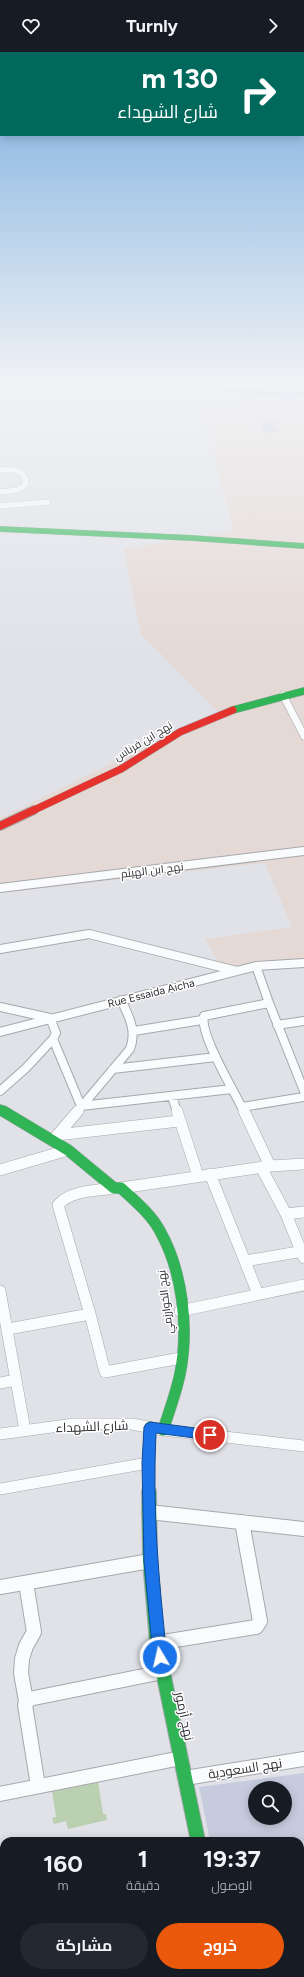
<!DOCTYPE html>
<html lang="ar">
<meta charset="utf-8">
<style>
body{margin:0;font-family:Figtree,Cairo,sans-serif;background:#242831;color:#f1f3f6;direction:rtl;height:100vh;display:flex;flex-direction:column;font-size:15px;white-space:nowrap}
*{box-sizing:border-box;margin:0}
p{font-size:13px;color:#9ea1a6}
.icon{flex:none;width:22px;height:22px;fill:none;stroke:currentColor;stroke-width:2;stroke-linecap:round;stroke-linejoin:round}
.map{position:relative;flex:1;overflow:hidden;direction:ltr}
.details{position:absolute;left:0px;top:1785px;width:304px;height:140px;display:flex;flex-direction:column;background:#171b24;border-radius:12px 12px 0 0;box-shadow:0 2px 10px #0003;direction:rtl}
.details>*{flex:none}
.guide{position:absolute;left:0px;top:0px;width:304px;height:84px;box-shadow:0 2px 10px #0003;direction:rtl;background:#00695c;color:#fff;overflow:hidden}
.buttons{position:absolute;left:248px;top:1729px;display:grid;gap:8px}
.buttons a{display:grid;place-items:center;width:44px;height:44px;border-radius:50%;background:#171b24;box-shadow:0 2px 10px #0003;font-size:20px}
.pin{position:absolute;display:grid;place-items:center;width:34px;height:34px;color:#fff;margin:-17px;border:2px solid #fff;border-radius:50%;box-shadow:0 1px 4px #0007}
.me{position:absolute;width:44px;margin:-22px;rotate:351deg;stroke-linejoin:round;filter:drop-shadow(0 0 3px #0008)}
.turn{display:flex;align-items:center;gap:14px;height:84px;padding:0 20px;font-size:18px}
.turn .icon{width:52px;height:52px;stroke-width:2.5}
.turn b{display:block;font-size:28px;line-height:34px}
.eta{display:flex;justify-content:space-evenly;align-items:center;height:68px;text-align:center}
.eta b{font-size:24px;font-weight:700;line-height:28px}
.primary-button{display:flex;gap:8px;margin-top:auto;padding:8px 20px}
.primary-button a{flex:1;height:46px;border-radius:24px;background:#ea580c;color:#fff;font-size:16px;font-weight:700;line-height:46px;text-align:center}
.primary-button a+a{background:#242831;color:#f1f3f6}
header{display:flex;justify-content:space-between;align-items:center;height:52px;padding:0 20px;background:#171b24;font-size:18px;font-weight:700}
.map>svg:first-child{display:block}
.industrial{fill:#e5d9d5}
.green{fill:#bbcfb1}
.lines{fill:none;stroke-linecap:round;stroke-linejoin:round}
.river{fill:#73a4d1;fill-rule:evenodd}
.building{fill:#c6ccde;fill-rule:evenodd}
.street-far4-casing{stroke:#a6a8ad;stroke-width:6}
.street-far3-casing{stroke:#a6a8ad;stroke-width:8}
.street-far2-casing{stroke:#a6a8ad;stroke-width:10}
.street-far1-casing{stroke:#a6a8ad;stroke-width:12}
.street-casing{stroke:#a6a8ad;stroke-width:16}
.fast-far4-casing{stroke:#a6a8ad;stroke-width:6}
.fast-far3-casing{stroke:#a6a8ad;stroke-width:8}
.fast-far2-casing{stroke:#a6a8ad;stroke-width:10}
.fast-far1-casing{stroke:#a6a8ad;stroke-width:12}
.fast-casing{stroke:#a6a8ad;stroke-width:16}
.slow-casing{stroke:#a6a8ad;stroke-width:16}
.jam-far2-casing{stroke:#a6a8ad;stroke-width:8}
.jam-far1-casing{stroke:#a6a8ad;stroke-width:10}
.jam-casing{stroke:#a6a8ad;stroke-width:16}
.street-far4{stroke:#fafbfc;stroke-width:5.5}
.street-far3{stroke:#fafbfc;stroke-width:7}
.street-far2{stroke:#fafbfc;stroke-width:8}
.street-far1{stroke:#fafbfc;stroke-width:11}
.street{stroke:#fafbfc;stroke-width:14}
.fast-far4{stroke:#30b455;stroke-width:5.5}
.fast-far3{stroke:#30b455;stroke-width:7}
.fast-far2{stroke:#30b455;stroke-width:8}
.fast-far1{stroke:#30b455;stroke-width:11}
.fast{stroke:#30b455;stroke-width:14}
.slow{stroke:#ff9f0a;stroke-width:14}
.jam-far2{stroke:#e5322d;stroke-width:7}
.jam-far1{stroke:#e5322d;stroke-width:8}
.jam{stroke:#e5322d;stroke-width:14}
.route{fill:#1a73e8;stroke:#114b97}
.labels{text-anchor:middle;stroke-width:3;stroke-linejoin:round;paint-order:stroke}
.street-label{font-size:11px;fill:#2d2f33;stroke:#fff}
.near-street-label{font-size:13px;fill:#2d2f33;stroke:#fff}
</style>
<header><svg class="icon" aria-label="forward" viewBox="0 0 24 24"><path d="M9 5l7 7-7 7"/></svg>Turnly<svg class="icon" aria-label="heart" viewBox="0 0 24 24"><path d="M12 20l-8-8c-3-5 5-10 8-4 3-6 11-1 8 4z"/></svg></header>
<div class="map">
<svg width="304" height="1925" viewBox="0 0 304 1925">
<rect width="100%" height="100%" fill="#e0e2e8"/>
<path class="industrial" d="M 304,352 L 304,912 L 223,918 L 205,887 L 292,875 L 265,811 L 0,841 L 0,766 L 218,660 L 141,582 L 124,497 L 233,479 L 203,356 Z"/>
<path class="green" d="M 98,1729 L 103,1762 L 106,1762 L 107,1768 L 68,1777 L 66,1769 L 54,1772 L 52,1766 L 56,1765 L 52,1739 Z"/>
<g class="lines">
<path class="river" d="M 205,335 C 238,334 271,341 304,339 L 304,345 L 288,346 L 210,338 Z"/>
</g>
<path class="building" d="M 276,369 L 280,380 L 264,381 L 260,370 Z
M 304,1721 L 304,1789 L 210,1789 L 199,1735 ZM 255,1736 L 285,1736 L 285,1766 L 255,1766 Z"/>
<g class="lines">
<defs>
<path id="street-far4" d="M 0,418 C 12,417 26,417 26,432 L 18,438 L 0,440
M 0,454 L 48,450"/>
<path id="street-far3" d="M 283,643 L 304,684"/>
<path id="street-far2" d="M 0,836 L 304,799
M 0,897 L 89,882 L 237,919
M 256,914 L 269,951
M 0,955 L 50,966 L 56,981 L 53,987 L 81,1054 L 232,1037
M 277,973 L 304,969
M 134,979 L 202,968
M 0,980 L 256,914 L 304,911
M 113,1017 L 216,1005
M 0,1039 L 26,1016 L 53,987
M 172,1044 L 177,1060
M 242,1055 L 304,1045
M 77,1060 L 130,997 C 137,979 129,964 121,948
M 244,1060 C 235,1040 199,982 204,964 L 269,951 L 304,1039"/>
<path id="street-far1" d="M 177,1059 L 198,1124
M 244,1059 L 270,1114
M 57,1083 L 179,1069
M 53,1088 L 78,1059
M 261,1115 L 286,1162 L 304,1206
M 0,1118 L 68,1098
M 210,1122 L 258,1242
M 121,1136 L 270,1114 L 304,1112
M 286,1162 L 304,1160
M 245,1209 L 304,1199
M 0,1239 L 25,1378
M 180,1259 L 304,1233
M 90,1262 L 105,1320 L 181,1306
M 8,1277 L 90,1262 L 58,1153 C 71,1138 96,1139 114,1136
M 0,1331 L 16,1328
M 0,1382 L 74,1372 L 132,1372 L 163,1378 L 304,1394
M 0,1437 L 148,1411"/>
<path id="street" d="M 149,1460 L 304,1477
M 26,1531 L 34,1580 L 26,1594 L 22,1607 L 21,1621 L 26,1649
M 0,1535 L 150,1509
M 157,1591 L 256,1575 L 260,1569 L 242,1470
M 185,1726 L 304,1707
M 38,1734 L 25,1653 L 29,1647 L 163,1620
M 0,1742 L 181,1706
M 300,1840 L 304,1839
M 300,1880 L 304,1897
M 176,1921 L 177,1925
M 23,1925 L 31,1921"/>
<path id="fast-far4" d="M 0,477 L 192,486 L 304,494"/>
<path id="fast-far3" d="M 233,658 L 304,639"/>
<path id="fast-far2" d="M 0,1057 L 4,1060"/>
<path id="fast-far1" d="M 3,1059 L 68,1098 L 114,1136 L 121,1136 C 135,1149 151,1162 160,1179 C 183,1220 189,1277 180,1322 C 176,1341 169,1360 163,1378
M 149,1441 L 150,1375"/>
<path id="fast" d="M 149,1440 L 150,1509 L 157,1591 L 198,1789"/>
<path id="slow" d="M 0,1816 L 4,1818"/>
<path id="jam-far2" d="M 32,759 L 121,717 L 180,680 L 233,658"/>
<path id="jam-far1" d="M 0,774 L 34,758"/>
<path id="jam" d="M 251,1921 L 260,1925"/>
</defs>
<use href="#street-far4" class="street-far4-casing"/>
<use href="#street-far3" class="street-far3-casing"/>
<use href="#street-far2" class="street-far2-casing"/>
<use href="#street-far1" class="street-far1-casing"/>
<use href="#street" class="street-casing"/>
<use href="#fast-far4" class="fast-far4-casing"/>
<use href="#fast-far3" class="fast-far3-casing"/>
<use href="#fast-far2" class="fast-far2-casing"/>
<use href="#fast-far1" class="fast-far1-casing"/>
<use href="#fast" class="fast-casing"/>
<use href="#slow" class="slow-casing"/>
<use href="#jam-far2" class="jam-far2-casing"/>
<use href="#jam-far1" class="jam-far1-casing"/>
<use href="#jam" class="jam-casing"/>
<use href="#street-far4" class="street-far4"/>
<use href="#street-far3" class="street-far3"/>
<use href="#street-far2" class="street-far2"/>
<use href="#street-far1" class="street-far1"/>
<use href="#street" class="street"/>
<use href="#fast-far4" class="fast-far4"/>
<use href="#fast-far3" class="fast-far3"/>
<use href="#fast-far2" class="fast-far2"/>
<use href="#fast-far1" class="fast-far1"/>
<use href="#fast" class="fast"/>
<use href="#slow" class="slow"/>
<use href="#jam-far2" class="jam-far2"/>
<use href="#jam-far1" class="jam-far1"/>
<use href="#jam" class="jam"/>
</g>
<linearGradient id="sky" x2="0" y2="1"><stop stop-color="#79aedf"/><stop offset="0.55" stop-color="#f1f2f5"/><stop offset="1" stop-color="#f1f2f5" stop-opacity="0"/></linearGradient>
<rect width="304" height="604" fill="url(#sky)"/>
<path class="route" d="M 150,1370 L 210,1378 L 214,1380 L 216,1383 L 214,1387 L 210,1388 L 156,1381 C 152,1457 159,1530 167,1605 L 165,1610 L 160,1612 L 155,1610 L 153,1605 L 144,1509 L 142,1411 L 144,1375 L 146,1372 Z"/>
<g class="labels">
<g class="street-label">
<text transform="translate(143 689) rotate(-31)" y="4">نهج ابن فرناس</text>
<text transform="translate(152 818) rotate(-7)" y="4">نهج ابن الهيثم</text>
<text transform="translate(151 941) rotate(-14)" y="4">Rue Essaida Aicha</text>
<text transform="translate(165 1250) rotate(-97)" y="4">نهج الخوارزمي</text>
</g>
<g class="near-street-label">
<text transform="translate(92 1374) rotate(-2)" y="5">شارع الشهداء</text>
<text transform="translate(185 1664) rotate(78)" y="5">نهج أزمور</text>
<text transform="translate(245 1716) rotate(-9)" y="5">نهج السعودية</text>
</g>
</g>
</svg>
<div class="buttons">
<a><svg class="icon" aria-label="search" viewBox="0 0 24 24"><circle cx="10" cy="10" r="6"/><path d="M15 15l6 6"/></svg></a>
</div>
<div class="pin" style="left:210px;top:1383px;background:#d93025"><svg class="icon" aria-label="arrive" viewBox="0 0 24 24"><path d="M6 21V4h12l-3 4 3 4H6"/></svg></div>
<svg class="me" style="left:160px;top:1605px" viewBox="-20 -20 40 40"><circle r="17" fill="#1a73e8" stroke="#fff" stroke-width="3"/><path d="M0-11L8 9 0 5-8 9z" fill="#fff"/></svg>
<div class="guide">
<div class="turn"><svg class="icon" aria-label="right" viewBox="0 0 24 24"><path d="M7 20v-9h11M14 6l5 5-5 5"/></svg><div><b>130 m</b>شارع الشهداء</div></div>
</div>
<section class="details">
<div class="eta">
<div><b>19:37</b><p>الوصول</p></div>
<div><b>1</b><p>دقيقة</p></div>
<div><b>160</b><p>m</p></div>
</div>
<div class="primary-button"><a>خروج</a><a>مشاركة</a></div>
</section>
</div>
